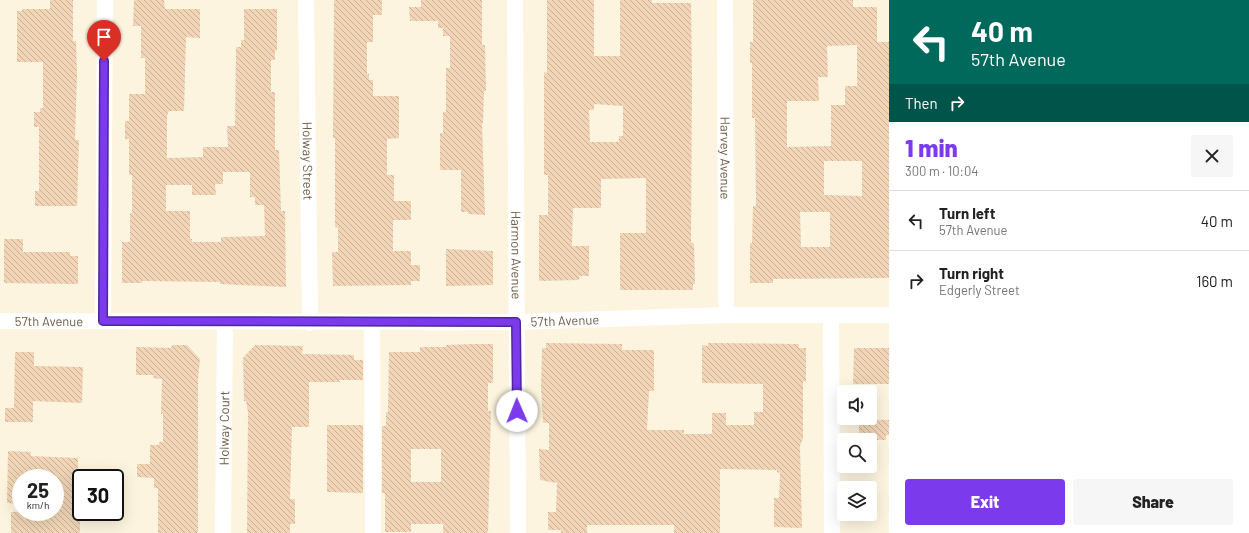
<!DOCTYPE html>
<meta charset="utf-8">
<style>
body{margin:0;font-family:Barlow,sans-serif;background:#f6f6f6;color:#222;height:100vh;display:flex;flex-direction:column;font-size:15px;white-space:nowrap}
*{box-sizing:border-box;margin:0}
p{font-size:13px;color:#767676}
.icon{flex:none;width:22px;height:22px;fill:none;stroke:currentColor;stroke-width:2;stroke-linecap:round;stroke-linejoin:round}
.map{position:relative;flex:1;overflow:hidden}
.panel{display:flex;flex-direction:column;background:#fff;width:360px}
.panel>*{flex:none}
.guide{background:#00695c;color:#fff;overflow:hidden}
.buttons{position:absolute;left:837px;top:385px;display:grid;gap:8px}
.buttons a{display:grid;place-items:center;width:40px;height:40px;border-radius:4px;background:#fff;box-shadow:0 4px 16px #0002;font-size:20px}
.speed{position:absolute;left:12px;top:469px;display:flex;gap:8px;font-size:20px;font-weight:700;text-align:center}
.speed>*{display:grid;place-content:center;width:52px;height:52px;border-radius:50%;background:#fff;box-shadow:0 4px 16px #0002;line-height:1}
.speed small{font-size:10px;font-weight:400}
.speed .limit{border:2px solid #111;border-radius:6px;background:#fff;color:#111}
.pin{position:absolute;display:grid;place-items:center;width:34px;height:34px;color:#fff;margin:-41px -17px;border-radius:50% 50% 50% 0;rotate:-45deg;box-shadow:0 0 4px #0007}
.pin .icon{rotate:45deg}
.me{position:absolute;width:44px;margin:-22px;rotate:359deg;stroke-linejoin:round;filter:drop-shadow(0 0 3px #0008)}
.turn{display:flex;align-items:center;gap:14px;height:84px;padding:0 16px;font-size:18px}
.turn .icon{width:52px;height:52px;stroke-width:2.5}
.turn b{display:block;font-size:28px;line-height:34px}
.then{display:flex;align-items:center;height:38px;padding:0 16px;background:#0003;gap:8px;font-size:15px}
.round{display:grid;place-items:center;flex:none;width:42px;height:42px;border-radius:4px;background:#f6f6f6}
.overview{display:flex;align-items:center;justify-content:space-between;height:68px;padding:0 16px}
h1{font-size:24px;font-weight:800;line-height:30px;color:#7c3aed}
.button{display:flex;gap:8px;margin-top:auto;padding:8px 16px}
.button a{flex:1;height:46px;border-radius:4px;background:#7c3aed;color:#fff;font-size:16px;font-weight:800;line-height:46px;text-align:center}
.button a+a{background:#f6f6f6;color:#222}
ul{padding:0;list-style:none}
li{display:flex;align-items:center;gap:12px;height:60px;padding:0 16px;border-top:1px solid #e0e0e0}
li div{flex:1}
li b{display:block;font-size:15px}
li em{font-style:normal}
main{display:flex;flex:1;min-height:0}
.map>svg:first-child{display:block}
.building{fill:url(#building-back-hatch);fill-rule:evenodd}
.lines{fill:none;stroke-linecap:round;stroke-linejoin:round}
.minor{stroke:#fff;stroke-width:16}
.route-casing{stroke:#51269a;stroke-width:10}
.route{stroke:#7c3aed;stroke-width:7}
.labels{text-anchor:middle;stroke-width:3;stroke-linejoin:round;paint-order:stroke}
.street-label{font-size:13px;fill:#715b47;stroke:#fff8e4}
</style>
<main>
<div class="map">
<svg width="889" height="533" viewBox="0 0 889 533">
<defs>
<pattern id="building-back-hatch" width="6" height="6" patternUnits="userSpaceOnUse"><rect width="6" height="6" fill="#f1d5b6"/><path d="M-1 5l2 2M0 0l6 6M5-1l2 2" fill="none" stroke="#c8b096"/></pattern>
</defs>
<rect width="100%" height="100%" fill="#fcf4de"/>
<path class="building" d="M 50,0 L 73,0 L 73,41 L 76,41 L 77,75 L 75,140 L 79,140 L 77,206 L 35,206 L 35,191 L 39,191 L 39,127 L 34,127 L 34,112 L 40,112 L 40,108 L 43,108 L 43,62 L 17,62 L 17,11 L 22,11 L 22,9 L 50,9 Z
M 134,0 L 164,0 L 165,9 L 200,9 L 200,38 L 186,37 L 184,111 L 169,111 L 167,115 L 167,158 L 203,157 L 203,147 L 228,147 L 227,126 L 235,126 L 236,47 L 241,47 L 241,40 L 244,40 L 244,9 L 277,9 L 277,51 L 275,50 L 275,60 L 271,60 L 271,92 L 275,92 L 275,150 L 279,150 L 281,211 L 285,211 L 286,287 L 220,284 L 220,282 L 142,281 L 142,283 L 122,283 L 122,242 L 130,242 L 130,213 L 132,213 L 132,175 L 129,175 L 129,139 L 125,139 L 125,121 L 129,121 L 129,94 L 145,94 L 145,58 L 141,58 L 141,26 L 133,26 ZM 223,172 L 250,172 L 250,197 L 255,197 L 255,205 L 264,205 L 265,236 L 221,237 L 221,242 L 192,242 L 192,239 L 190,239 L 190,211 L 166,211 L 166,185 L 192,185 L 192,195 L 216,195 L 215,184 L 223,184 Z
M 334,0 L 382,0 L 382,15 L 373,15 L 373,42 L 367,42 L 367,74 L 369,74 L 369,80 L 373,80 L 373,96 L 399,96 L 399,138 L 387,139 L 387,175 L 394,175 L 394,201 L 411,201 L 411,220 L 393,220 L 393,251 L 411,251 L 411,265 L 420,265 L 420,281 L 411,281 L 411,285 L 333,286 L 332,252 L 338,252 L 338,228 L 335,227 L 335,138 L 333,138 Z
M 421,0 L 482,0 L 482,45 L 485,45 L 486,91 L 484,91 L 483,123 L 482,123 L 485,215 L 468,214 L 468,212 L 461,212 L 461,170 L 440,170 L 440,133 L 443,133 L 443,112 L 446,112 L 446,68 L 450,68 L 450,36 L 443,36 L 443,28 L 438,28 L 438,21 L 410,21 L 409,7 L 421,7 Z
M 547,0 L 594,0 L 594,56 L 620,56 L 620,0 L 652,0 L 652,3 L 691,3 L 692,79 L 691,242 L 694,244 L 695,284 L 693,284 L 693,290 L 620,290 L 620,233 L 646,233 L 646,178 L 601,179 L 601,208 L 573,208 L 572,246 L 589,246 L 589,276 L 579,276 L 579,280 L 539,281 L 539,215 L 548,215 L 548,175 L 544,175 L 544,72 L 547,73 ZM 594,104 L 623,106 L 623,136 L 619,136 L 619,142 L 590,142 L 589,110 L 594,110 Z
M 753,0 L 853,0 L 853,7 L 877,7 L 877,42 L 889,42 L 889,278 L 773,279 L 773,283 L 750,283 L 750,243 L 752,243 L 753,206 L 756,206 L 755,118 L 752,118 L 752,63 L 750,63 L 750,42 L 753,42 ZM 857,45 L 857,86 L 845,86 L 845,105 L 831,105 L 831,146 L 787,147 L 787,101 L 819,101 L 818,77 L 828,77 L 827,46 ZM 824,161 L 862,161 L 862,196 L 824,195 ZM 800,212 L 830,212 L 830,247 L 801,247 Z
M 4,239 L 23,239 L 23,252 L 70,252 L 70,256 L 78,256 L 78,284 L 4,283 Z
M 446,249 L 493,251 L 493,285 L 446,286 Z
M 546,343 L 622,344 L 622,350 L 654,350 L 654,391 L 649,391 L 647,430 L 684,430 L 684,434 L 712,434 L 712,413 L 726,413 L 726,425 L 754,425 L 754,412 L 763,412 L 763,384 L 702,383 L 702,345 L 708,346 L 708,343 L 799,344 L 799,348 L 806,348 L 806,382 L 803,381 L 803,438 L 800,446 L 802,528 L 774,527 L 774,498 L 779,498 L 780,473 L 777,472 L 777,470 L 720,469 L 720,533 L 674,533 L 674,525 L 587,525 L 587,533 L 561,533 L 561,530 L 548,530 L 548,512 L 556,512 L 557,483 L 540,480 L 539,449 L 549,450 L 549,423 L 543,423 L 541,387 L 542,348 L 546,348 Z
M 473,344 L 493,344 L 493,383 L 488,383 L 488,411 L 491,411 L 488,533 L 443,533 L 443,524 L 411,524 L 411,532 L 385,532 L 385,493 L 382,493 L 382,426 L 386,426 L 386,412 L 388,412 L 389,352 L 420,352 L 420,347 L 446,347 L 446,345 ZM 411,449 L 441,449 L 441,482 L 411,482 Z
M 172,345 L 187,345 L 200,359 L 198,379 L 198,533 L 158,533 L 158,488 L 154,488 L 154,478 L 137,477 L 137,464 L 150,464 L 150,445 L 159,445 L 159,442 L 163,442 L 163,414 L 161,414 L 162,379 L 153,378 L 154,375 L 136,375 L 136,347 L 171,348 Z
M 255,345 L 303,346 L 302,354 L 354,355 L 354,360 L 363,360 L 363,380 L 339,380 L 340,382 L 309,382 L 309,427 L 292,427 L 290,499 L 295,499 L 295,524 L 290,524 L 290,533 L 247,533 L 248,412 L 246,401 L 244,401 L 243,358 Z
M 854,348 L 889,348 L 889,384 L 853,384 Z
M 15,352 L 34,352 L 34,366 L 83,367 L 82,403 L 33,401 L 33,422 L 5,422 L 5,408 L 14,408 Z
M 859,419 L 889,420 L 889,435 L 886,435 L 886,440 L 859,440 Z
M 327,425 L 363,425 L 363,493 L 327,492 Z
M 8,451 L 31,452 L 31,456 L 78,458 L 77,515 L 80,515 L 80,533 L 11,533 L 11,512 L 55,512 L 56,478 L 21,478 L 21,504 L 7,503 Z"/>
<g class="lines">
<g class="minor">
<path id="s1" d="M 306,0 L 310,323"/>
<path id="s2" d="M 515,0 L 518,533"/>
<path id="s3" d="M 725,0 L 726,315"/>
<path d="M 831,316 L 832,533"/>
<path id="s4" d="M 0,321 L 516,322 L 726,315 L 889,315"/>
<path d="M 103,321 L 105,0"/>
<path d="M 372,322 L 373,533"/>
<path id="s5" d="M 223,533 L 225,323"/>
</g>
</g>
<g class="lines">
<defs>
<path id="route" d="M 104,61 L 103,321 L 516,322 L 517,411"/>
</defs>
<use href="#route" class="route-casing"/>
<use href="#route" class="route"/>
</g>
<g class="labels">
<g class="street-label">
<text dy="5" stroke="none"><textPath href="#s3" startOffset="158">Harvey Avenue</textPath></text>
<text dy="5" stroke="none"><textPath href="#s1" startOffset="161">Holway Street</textPath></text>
<text dy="5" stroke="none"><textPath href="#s2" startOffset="255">Harmon Avenue</textPath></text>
<text dy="5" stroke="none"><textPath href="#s4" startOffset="565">57th Avenue</textPath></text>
<text dy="5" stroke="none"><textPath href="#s4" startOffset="49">57th Avenue</textPath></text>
<text dy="5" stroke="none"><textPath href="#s5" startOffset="105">Holway Court</textPath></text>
</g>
</g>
</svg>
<div class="buttons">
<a><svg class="icon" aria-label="sound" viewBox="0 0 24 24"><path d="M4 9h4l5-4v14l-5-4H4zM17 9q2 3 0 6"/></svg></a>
<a><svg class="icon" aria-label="search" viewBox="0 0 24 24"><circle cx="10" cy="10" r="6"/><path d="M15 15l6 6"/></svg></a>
<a><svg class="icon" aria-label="layers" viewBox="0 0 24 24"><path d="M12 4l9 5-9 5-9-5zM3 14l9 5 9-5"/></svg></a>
</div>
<div class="speed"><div>25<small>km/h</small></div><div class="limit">30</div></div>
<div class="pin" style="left:104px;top:61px;background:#d93025"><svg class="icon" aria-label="arrive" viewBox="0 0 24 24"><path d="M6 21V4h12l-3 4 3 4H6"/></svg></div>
<svg class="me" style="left:517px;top:411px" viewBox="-20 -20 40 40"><circle r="19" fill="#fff"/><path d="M0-13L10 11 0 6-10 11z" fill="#7c3aed"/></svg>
</div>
<section class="panel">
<div class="guide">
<div class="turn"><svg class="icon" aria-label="left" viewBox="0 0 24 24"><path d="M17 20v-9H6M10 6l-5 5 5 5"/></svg><div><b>40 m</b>57th Avenue</div></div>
<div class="then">Then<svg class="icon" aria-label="right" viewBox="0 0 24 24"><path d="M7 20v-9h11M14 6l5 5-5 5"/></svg></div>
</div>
<div class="overview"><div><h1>1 min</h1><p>300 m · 10:04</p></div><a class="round"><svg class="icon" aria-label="close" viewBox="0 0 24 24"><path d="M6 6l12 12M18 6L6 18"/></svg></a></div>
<ul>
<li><svg class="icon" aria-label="left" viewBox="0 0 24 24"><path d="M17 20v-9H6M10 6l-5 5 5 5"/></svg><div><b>Turn left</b><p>57th Avenue</p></div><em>40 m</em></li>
<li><svg class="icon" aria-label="right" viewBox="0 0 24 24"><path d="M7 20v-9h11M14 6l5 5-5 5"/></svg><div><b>Turn right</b><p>Edgerly Street</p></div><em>160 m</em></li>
</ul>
<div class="button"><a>Exit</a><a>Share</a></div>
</section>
</main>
